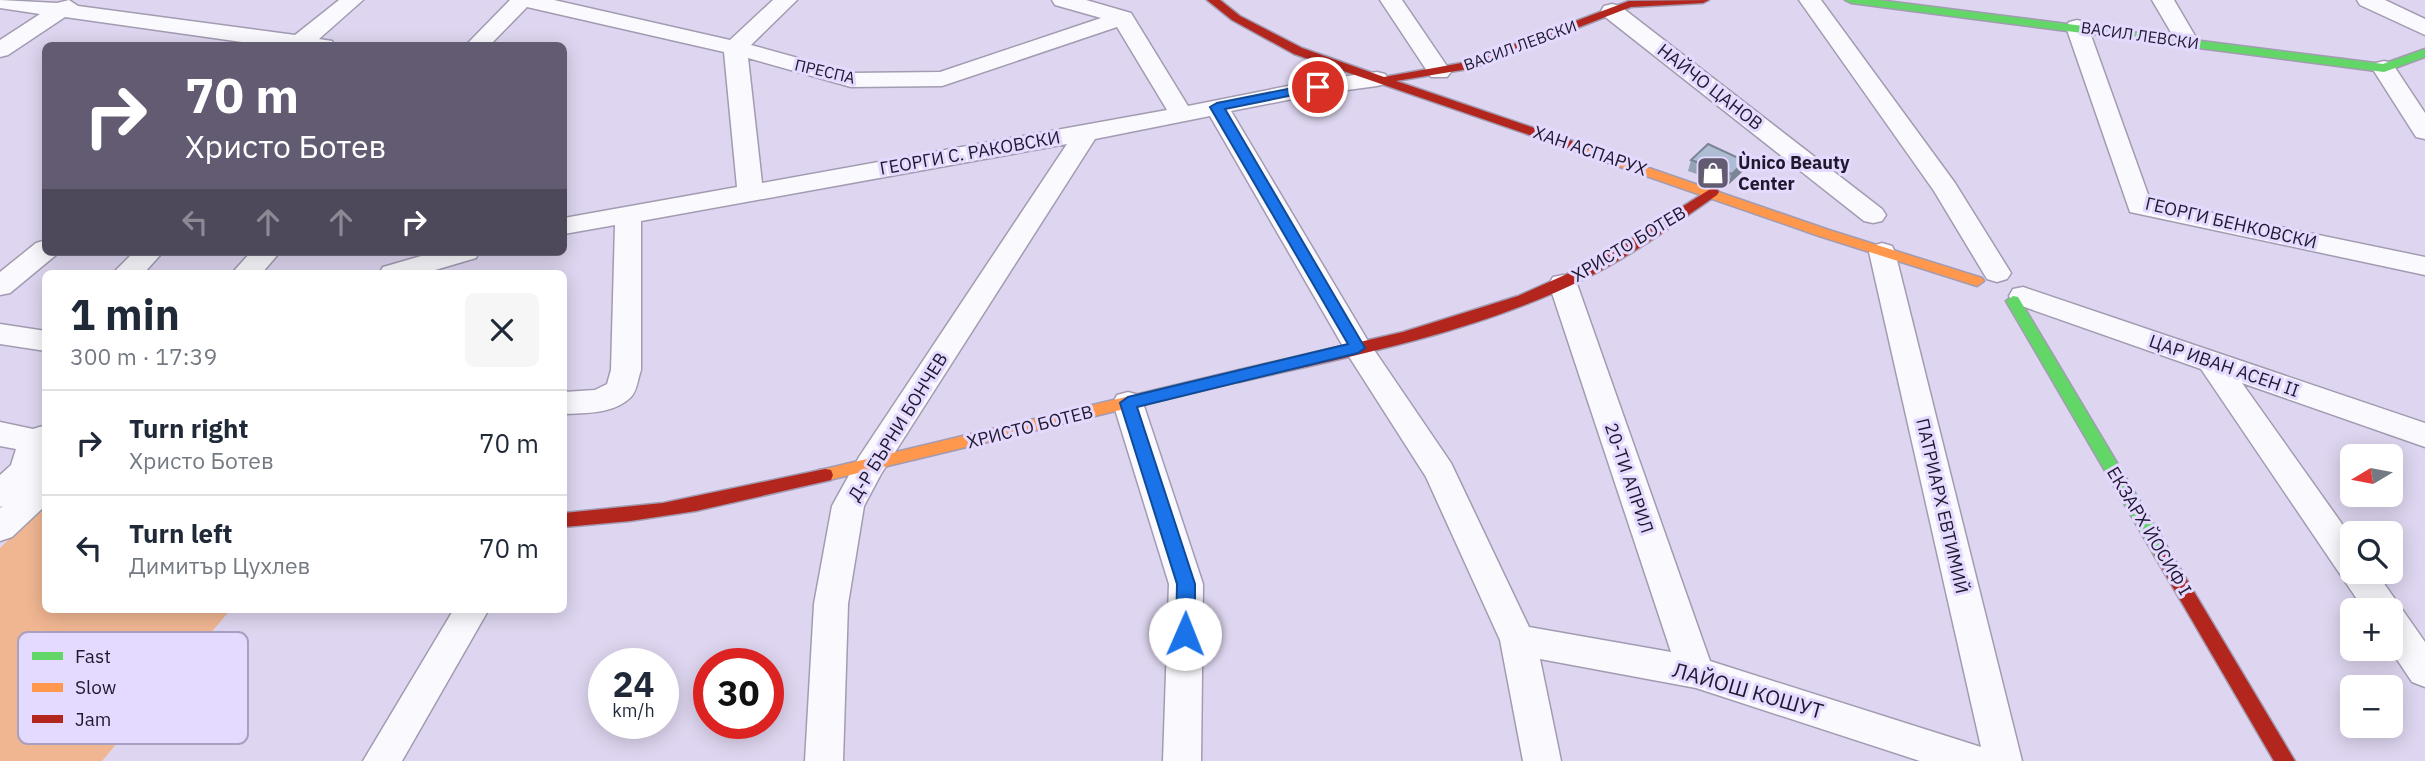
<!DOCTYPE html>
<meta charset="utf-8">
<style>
body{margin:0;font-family:"IBM Plex Sans",sans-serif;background:#f6f6f7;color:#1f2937;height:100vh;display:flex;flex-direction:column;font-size:26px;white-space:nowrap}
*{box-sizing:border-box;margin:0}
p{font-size:23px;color:#747a83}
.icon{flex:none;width:38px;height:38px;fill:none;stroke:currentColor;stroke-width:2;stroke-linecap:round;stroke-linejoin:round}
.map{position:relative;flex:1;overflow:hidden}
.sheet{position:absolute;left:42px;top:270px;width:525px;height:343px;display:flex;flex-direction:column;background:#fff;border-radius:10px;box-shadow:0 4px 18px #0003}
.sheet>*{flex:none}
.guide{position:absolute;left:42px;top:42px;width:525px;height:214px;border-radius:10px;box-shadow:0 4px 18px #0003;background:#625b72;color:#fff;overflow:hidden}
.needle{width:46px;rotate:260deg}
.buttons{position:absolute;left:2340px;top:444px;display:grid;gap:14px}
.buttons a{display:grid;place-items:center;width:63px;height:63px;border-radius:10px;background:#fff;box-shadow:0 4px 18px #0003;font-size:35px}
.speed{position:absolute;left:588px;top:648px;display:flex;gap:14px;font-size:35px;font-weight:700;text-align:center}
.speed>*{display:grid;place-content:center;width:91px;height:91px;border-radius:50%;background:#fff;box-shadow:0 4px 18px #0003;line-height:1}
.speed small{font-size:18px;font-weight:400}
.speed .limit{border:10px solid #d22;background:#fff;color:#111}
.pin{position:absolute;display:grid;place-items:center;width:60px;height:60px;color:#fff;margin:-30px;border:4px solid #fff;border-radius:50%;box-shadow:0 2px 7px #0007}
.me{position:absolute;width:77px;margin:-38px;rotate:1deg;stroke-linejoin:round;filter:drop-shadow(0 0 5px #0008)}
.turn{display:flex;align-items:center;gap:24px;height:147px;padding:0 28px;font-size:32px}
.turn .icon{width:91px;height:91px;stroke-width:2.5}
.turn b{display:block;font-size:49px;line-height:60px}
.lanes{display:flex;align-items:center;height:66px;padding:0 28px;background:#0003;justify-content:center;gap:35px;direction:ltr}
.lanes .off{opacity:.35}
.round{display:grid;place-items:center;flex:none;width:74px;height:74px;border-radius:10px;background:#f6f6f7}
.summary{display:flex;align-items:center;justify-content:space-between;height:119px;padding:0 28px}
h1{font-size:42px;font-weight:700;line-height:52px}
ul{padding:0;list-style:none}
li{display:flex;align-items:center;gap:21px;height:105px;padding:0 28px;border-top:2px solid #e0e1e3}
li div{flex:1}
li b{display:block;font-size:26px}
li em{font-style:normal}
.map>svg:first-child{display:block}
.green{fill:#f0b692}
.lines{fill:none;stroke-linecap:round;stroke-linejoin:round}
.street-casing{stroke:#a29bb1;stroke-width:3}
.fast-casing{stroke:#a29bb1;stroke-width:3}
.slow-casing{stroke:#a29bb1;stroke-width:3}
.jam-casing{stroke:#a29bb1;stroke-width:3}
.street{fill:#faf9fd;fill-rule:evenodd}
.fast{fill:#63d668;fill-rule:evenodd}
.slow{fill:#ff974d;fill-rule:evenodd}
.jam{fill:#b3261e;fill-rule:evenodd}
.wall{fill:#96a3b6}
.shaded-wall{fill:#7a8494}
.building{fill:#aebdd4;stroke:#7a8494;stroke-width:2}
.route{fill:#1a73e8;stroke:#114b97;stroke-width:2}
.labels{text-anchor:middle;stroke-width:6;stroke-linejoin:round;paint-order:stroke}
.far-street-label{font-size:16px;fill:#20192e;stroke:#e4daff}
.street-label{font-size:18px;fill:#20192e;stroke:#e4daff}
.poi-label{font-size:18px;font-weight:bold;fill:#20192e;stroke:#e4daff;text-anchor:start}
.near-street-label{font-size:21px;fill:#20192e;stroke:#e4daff}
.key{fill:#e4daff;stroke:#a9a0c0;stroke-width:2}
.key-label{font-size:19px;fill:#20192e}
</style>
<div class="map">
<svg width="2425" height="761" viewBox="0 0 2425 761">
<rect width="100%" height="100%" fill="#ded6f0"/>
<path class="green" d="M 45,504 L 46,609 L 231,609 L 102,761 L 0,761 L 0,548 Z"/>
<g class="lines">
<defs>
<path id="street" d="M 0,0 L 57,3 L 69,0 L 78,6 L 295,35 L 339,0 L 363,0 L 319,39 L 332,41 L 335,46 L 271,46 L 65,17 L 8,55 L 0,57 L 0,40 L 40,14 L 0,8 Z
M 510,0 L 554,0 L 730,40 L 773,0 L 797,0 L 751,45 L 852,73 L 940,72 L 1101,18 L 1055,5 L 1052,0 L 1086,0 L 1131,13 L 1188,106 L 1318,80 L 1377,72 L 1385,74 L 1389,79 L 1385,84 L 1377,86 L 1318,94 L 1231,111 L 1368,341 L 1451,463 L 1529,627 L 1671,652 L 1549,284 L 1553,277 L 1563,275 L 1573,277 L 1577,284 L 1710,661 L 1981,747 L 1869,252 L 1872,246 L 1882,243 L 1892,246 L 1895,252 L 2022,761 L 1920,761 L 1696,688 L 1540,659 L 1561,761 L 1523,761 L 1500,640 L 1426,477 L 1348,355 L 1210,116 L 1095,139 L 881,474 L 864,506 L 848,604 L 843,761 L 805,761 L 814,604 L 832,506 L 859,457 L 1067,144 L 641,221 L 641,370 C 638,378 637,391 631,397 C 614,414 586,413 564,414 L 564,392 L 595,390 L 607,384 L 611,370 L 615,225 L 564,234 L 564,218 L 737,187 L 724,52 L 527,7 L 489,46 L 465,46 ZM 1117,27 L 1167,110 L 762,183 L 748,58 L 851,87 L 942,86 Z
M 1380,0 L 1402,0 L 1451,72 L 1447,77 L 1431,77 Z
M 1799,0 L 1821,0 L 1955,183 L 2011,273 L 2007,279 L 1997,282 L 1987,279 L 1934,191 Z
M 2152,0 L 2174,0 L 2198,41 L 2195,46 L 2179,46 Z
M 2357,0 L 2385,0 L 2425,19 L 2425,35 L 2360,5 Z
M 1612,4 L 1620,6 L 1882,209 L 1886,215 L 1882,221 L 1873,223 L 1864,221 L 1604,16 L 1601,11 L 1604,6 Z
M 2077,20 L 2085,22 L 2088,27 L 2150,200 L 2425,257 L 2425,275 L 2130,212 L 2066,27 L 2069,22 Z
M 2384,61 L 2392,63 L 2425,113 L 2425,139 L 2416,137 L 2372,68 L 2376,63 Z
M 46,240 L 46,252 L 58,252 L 56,255 L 10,293 L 0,295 L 0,272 L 36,243 Z
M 134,252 L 163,252 L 144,273 L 113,273 Z
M 251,252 L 280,252 L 262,273 L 232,273 Z
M 435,252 L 479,252 L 476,258 L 425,273 L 379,273 L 383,267 Z
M 2023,287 L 2425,423 L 2425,447 L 2242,383 L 2352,538 L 2352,572 L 2376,572 L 2425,642 L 2425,687 L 2412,682 L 2390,649 L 2390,611 L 2365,611 L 2201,369 L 2013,303 L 2009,296 L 2013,289 Z
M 0,324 L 46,331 L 46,351 L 0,344 Z
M 1128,392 L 1139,395 L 1143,403 L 1203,584 L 1201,761 L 1163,761 L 1169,584 L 1113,403 L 1117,395 Z
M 0,422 L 33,429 L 46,425 L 46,455 L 42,463 L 46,464 L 46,505 L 12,537 L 0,541 L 0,508 L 3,506 L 0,507 L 0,475 L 11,465 L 16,449 L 0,446 Z
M 454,609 L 489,609 L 402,761 L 363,761 Z"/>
<path id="fast" d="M 1845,0 L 1878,0 L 2383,64 L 2425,49 L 2425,57 L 2384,72 L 1851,3 Z
M 2013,296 L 2018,297 L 2169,550 L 2172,555 L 2169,560 L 2163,562 L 2157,560 L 2006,301 Z"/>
<path id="slow" d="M 1582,145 L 1829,230 L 1982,278 L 1984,281 L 1977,286 L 1819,236 L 1577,152 L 1575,149 Z
M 1239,370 L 1245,372 L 1247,376 L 1245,380 L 825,481 L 819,480 L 817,475 L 819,470 L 825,469 Z"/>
<path id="jam" d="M 1207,0 L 1220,0 L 1240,16 L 1302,48 L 1384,77 L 1467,62 L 1629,1 L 1709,0 L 1703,3 L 1631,7 L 1474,68 L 1396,81 L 1587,146 L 1589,149 L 1582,153 L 1294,54 L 1232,20 Z
M 1712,188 L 1717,189 L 1719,192 L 1717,195 C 1675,224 1633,255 1586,278 C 1478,332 1356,355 1239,382 L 1231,376 L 1239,370 L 1403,332 L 1518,296 L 1596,261 Z
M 825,469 L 831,470 L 833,475 L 831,480 L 696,511 L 630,521 L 564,527 L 564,513 L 663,503 Z
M 2163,548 L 2169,550 L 2295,761 L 2274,761 L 2157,560 L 2154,555 L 2157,550 Z"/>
</defs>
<use href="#street" class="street-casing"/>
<use href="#fast" class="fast-casing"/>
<use href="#slow" class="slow-casing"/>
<use href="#jam" class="jam-casing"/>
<use href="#street" class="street"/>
<use href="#fast" class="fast"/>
<use href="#slow" class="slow"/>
<use href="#jam" class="jam"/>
</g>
<path class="wall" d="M 1691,160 L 1745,161 L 1742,172 L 1728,185 L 1688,171 Z"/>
<path class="shaded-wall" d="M 1745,161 L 1742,172 L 1728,185 L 1732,174 Z"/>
<path class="building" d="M 1708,144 L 1745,161 L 1732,174 L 1691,160 Z"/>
<path class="route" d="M 1318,83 L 1323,84 L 1323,89 L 1225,109 L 1365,348 L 1358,353 L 1137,407 L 1195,584 L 1195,634 L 1192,640 L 1185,642 L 1178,640 L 1176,634 L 1177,584 L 1120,403 L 1128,397 L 1348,344 L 1210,107 L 1217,103 Z"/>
<defs>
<symbol id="shop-square" viewBox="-11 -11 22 22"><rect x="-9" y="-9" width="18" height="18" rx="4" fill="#625b72" stroke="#e4daff"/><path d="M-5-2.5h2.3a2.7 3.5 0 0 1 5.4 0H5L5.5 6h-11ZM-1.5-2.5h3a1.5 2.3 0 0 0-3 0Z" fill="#fff"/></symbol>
</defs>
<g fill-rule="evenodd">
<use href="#shop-square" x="1694" y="154" width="38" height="38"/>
</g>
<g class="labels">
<g class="far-street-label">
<text transform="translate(2140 35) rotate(8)" y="6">ВАСИЛ ЛЕВСКИ</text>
<text transform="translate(1520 45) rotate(-20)" y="6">ВАСИЛ ЛЕВСКИ</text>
<text transform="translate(825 71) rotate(13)" y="6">ПРЕСПА</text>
</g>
<g class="street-label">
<text transform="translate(1710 87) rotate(38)" y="6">НАЙЧО ЦАНОВ</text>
<text transform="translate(1590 151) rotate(19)" y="6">ХАН АСПАРУХ</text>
<text transform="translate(970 153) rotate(-10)" y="6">ГЕОРГИ С. РАКОВСКИ</text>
<text transform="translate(2231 223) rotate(13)" y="6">ГЕОРГИ БЕНКОВСКИ</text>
<text transform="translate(1629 244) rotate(-31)" y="6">ХРИСТО БОТЕВ</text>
<text transform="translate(2224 366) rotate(19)" y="6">ЦАР ИВАН АСЕН II</text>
<text transform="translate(898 427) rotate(-58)" y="6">Д-Р БЪРНИ БОНЧЕВ</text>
<text transform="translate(1030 427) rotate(-14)" y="6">ХРИСТО БОТЕВ</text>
<text transform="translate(1629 478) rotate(71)" y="6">20-ТИ АПРИЛ</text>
<text transform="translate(1942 506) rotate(77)" y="6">ПАТРИАРХ ЕВТИМИЙ</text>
<text transform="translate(2149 531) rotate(59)" y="6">ЕКЗАРХ ЙОСИФ I</text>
</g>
<g class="poi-label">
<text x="1738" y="169">Ùnico Beauty<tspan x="1738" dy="21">Center</tspan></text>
</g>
<g class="near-street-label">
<text transform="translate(1748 691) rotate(16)" y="7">ЛАЙОШ КОШУТ</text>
</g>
</g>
<rect x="18" y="632" width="230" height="112" rx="10" class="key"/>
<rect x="32" y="652" width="31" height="8" fill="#63d668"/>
<rect x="32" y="683" width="31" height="9" fill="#ff974d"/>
<rect x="32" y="715" width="31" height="8" fill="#b3261e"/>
<g class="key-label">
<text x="75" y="663">Fast</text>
<text x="75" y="694">Slow</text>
<text x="75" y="726">Jam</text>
</g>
</svg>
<div class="buttons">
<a><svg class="needle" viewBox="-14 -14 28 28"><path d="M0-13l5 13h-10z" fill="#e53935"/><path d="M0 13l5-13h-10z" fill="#747a83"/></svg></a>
<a><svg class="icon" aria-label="search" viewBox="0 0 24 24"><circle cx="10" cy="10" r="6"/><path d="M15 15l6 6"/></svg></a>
<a>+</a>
<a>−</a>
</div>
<div class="speed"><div>24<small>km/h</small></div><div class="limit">30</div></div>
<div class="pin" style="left:1318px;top:87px;background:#d93025"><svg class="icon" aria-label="arrive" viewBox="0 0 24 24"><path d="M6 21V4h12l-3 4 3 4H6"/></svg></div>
<svg class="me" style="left:1185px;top:634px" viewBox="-20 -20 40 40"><circle r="19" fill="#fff"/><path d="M0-13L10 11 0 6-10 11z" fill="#1a73e8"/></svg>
<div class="guide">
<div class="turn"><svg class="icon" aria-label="right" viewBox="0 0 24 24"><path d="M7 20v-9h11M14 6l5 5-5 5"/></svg><div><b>70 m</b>Христо Ботев</div></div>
<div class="lanes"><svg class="icon off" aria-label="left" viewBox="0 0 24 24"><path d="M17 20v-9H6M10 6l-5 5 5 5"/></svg><svg class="icon off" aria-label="ahead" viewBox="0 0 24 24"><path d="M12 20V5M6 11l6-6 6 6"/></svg><svg class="icon off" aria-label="ahead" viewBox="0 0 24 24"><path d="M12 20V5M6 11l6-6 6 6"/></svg><svg class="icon" aria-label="right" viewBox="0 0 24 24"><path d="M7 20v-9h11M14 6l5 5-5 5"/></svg></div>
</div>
<section class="sheet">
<div class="summary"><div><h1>1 min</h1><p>300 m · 17:39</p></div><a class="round"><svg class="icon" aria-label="close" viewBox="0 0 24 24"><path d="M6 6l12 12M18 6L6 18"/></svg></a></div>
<ul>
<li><svg class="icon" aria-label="right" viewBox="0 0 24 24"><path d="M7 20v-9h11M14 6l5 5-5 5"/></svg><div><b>Turn right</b><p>Христо Ботев</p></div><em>70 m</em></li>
<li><svg class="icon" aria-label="left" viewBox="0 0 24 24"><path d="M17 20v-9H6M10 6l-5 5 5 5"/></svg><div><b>Turn left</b><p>Димитър Цухлев</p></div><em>70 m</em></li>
</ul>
</section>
</div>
